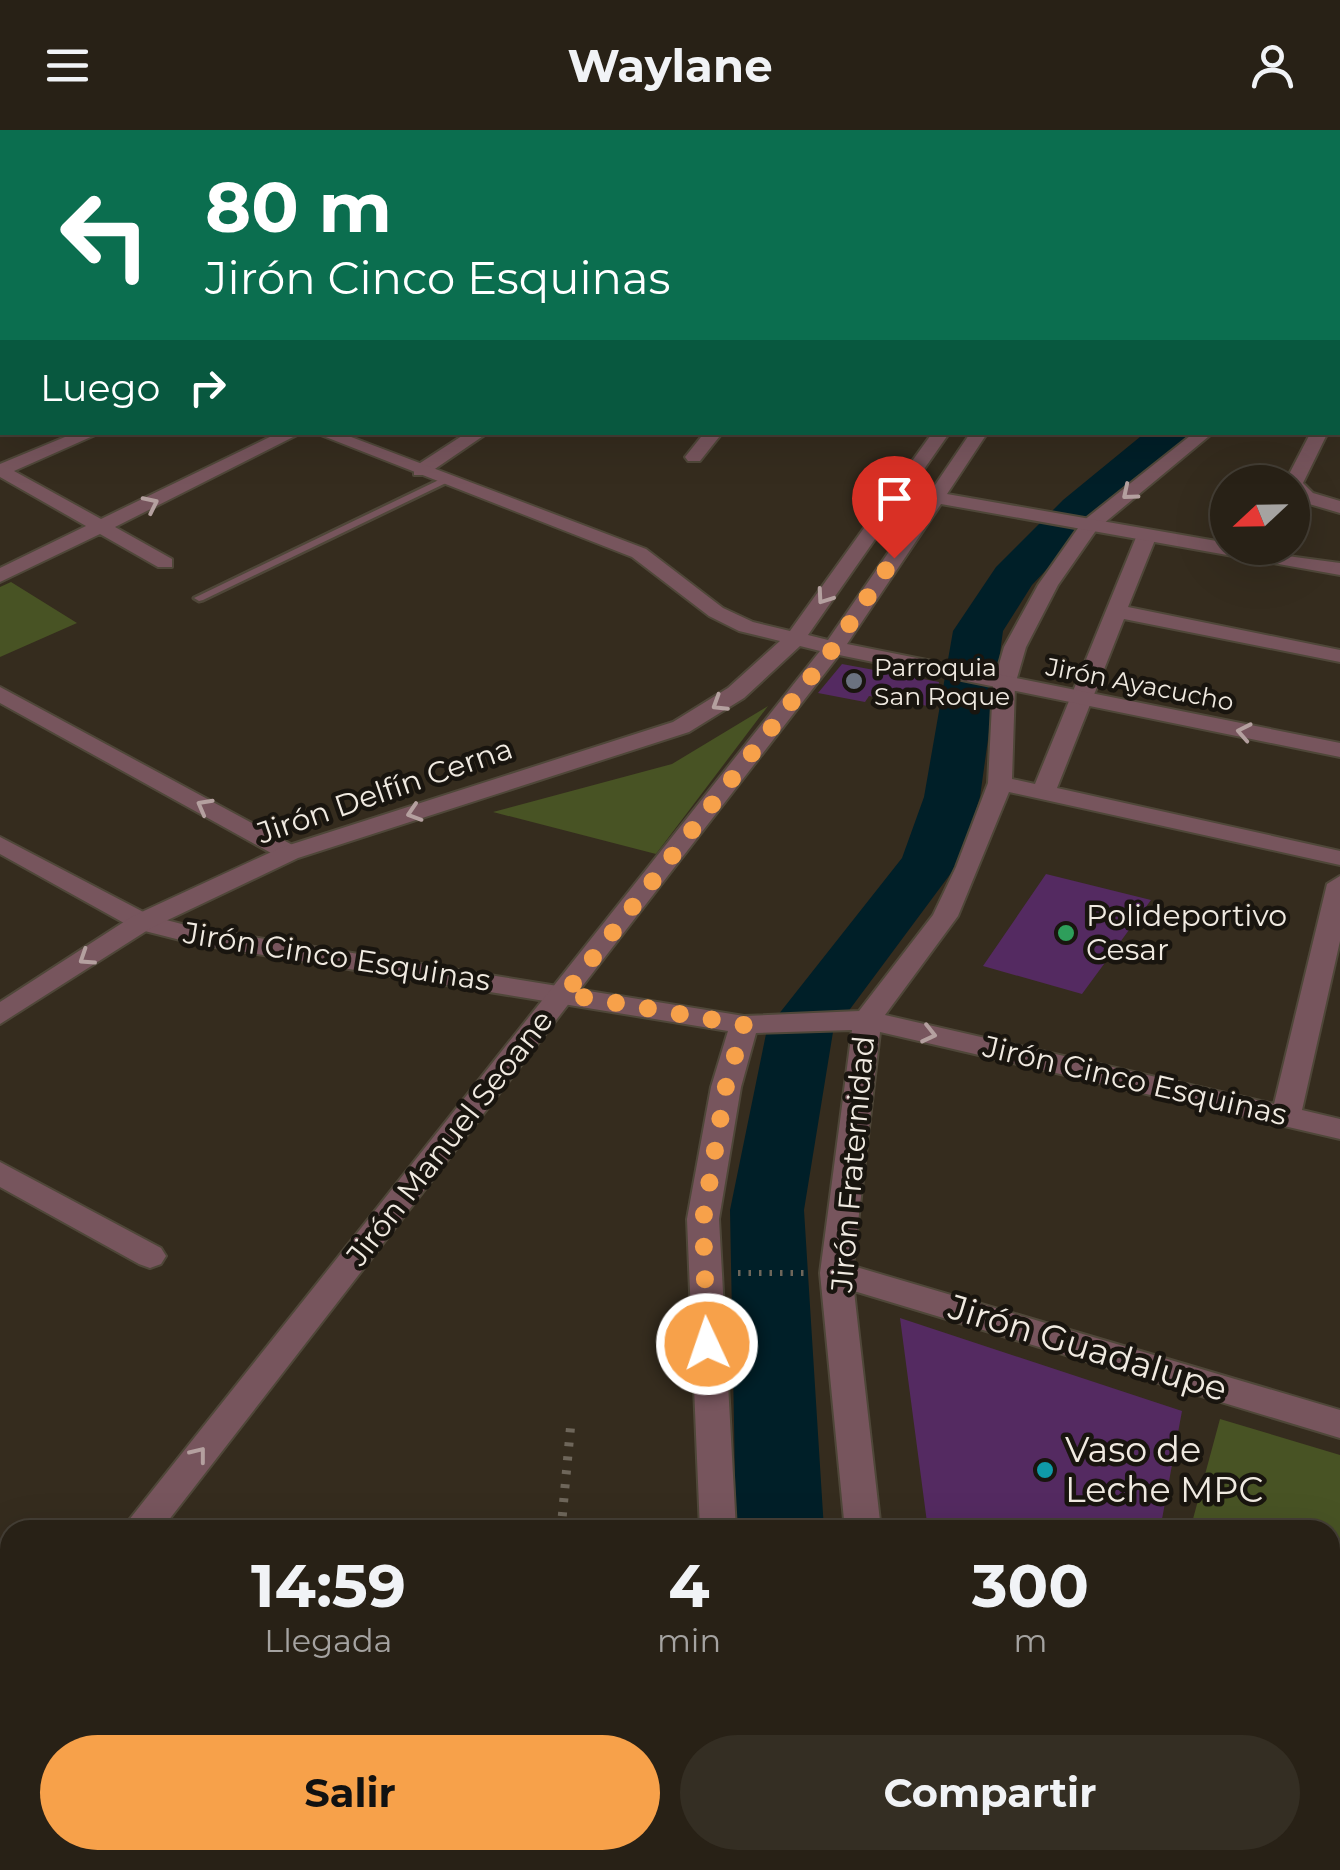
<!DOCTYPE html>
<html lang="es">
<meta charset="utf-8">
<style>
body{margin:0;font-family:Montserrat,sans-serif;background:#342e23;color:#f1f3f6;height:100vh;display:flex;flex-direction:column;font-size:38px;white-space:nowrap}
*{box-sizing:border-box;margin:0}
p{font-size:32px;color:#a5a3a1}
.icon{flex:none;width:55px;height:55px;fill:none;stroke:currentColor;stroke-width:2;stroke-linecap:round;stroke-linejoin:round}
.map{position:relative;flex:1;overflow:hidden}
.details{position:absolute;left:0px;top:1390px;width:1340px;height:350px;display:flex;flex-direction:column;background:#282116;border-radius:30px 30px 0 0;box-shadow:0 10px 40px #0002,0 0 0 2px #443e35}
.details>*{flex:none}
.hud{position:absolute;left:0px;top:0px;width:1340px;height:305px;box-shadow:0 10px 40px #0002,0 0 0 2px #443e35;background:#0b6e4f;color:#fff;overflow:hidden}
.needle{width:65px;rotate:248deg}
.fabs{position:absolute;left:1210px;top:335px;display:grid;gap:20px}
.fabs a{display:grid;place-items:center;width:100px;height:100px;border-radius:50%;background:#282116;box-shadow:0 10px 40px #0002,0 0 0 2px #443e35;font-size:50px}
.pin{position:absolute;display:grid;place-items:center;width:85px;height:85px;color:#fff;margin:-102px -42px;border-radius:50% 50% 50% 0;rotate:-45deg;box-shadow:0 0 10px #0007}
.pin .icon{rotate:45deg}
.me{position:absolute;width:110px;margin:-55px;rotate:357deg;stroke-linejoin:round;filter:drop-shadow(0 0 8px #0008)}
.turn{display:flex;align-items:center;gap:35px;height:210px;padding:0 40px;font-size:45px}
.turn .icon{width:130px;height:130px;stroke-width:2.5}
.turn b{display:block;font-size:70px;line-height:85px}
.then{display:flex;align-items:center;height:95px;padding:0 40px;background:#0003;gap:20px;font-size:38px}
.eta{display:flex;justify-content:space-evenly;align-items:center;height:170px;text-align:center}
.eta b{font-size:60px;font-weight:700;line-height:70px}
.button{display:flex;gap:20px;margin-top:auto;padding:20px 40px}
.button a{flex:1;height:115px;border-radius:60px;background:#f7a14a;color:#111;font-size:40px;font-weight:700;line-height:115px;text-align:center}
.button a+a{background:#342e23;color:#f1f3f6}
header{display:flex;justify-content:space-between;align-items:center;height:130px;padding:0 40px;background:#282116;font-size:45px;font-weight:700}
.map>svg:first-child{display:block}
.green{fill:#485324}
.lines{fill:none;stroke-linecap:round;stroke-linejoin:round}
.river{fill:#001f28;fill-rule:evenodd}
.building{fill:#542a61}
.service-casing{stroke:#4f4739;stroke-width:5}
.minor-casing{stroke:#4f4739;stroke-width:4}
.tertiary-casing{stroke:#4f4739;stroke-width:4}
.trunk-casing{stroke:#4f4739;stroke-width:4}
.path-far1{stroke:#6e665a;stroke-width:6;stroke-dasharray:2.5 8;stroke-linecap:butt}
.path{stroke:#6e665a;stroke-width:9;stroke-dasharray:4 10;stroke-linecap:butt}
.service{fill:#77555d;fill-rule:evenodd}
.minor{fill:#77555d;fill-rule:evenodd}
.tertiary{fill:#77555d;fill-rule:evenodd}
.trunk{fill:#cc8193;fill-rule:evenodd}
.oneway{stroke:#b4a09f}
.route{stroke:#f7a14a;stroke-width:18;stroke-dasharray:0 32.4}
.worship-dot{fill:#6b7280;stroke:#19150f;stroke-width:4}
.leisure-dot{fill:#2e9e5b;stroke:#19150f;stroke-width:4}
.culture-dot{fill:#0f9aa8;stroke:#19150f;stroke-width:4}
.labels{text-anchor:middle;stroke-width:9;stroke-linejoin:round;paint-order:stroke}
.far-poi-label{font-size:25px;fill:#f0eae1;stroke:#19150f;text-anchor:start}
.far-street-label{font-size:25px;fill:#f0eae1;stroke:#19150f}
.street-label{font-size:30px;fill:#f0eae1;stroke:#19150f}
.poi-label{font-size:30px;fill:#f0eae1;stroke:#19150f;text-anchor:start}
.near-street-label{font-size:35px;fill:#f0eae1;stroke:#19150f}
.near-poi-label{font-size:35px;fill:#f0eae1;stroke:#19150f;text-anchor:start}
</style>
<header><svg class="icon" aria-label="menu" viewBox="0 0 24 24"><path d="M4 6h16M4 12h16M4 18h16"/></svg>Waylane<svg class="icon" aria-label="person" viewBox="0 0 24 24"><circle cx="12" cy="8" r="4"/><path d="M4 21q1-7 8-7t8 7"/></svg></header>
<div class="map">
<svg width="1340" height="1740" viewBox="0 0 1340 1740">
<rect width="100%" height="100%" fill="#352c1e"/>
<path class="green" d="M 11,452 L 77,493 L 0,527 L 0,457 Z
M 768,576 L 656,724 L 493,682 L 672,634 Z
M 1220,1289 L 1340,1325 L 1340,1554 L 1330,1550 L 1330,1400 L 1190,1400 Z"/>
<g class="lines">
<path class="river" d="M 1340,87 L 1340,108 L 1338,109 L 1338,88 Z
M 1146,302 L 1192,302 L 1095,388 L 1032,455 L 1003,501 L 980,667 L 960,731 L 833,902 L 804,1080 L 824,1400 L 736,1400 L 730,1080 L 767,899 L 902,728 L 924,667 L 953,501 L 996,437 L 1063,370 Z"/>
</g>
<path class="building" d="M 842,534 L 939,552 L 934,577 L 869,566 L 865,572 L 818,563 Z
M 1046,744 L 1151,770 L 1082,864 L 983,836 Z
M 900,1188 L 1182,1281 L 1160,1400 L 928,1400 Z"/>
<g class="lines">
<defs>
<path id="service" d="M 445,347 L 448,348 L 448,352 L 203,470 L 199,471 L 194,468 Z"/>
<path id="minor" d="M 89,0 L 114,0 L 115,2 L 91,2 Z
M 384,0 L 407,0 L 408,2 L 386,2 Z
M 534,0 L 558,0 L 559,2 L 536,2 Z
M 1204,0 L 1227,0 L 1228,2 L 1206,2 Z
M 2,14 L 2,22 L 0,23 L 0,15 Z
M 1338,22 L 1340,22 L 1340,30 L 1338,30 Z
M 1338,163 L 1340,163 L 1340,172 L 1338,172 Z
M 0,171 L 2,172 L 2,182 L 0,181 Z
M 2,257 L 2,267 L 0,268 L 0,258 Z
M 1340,259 L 1340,274 L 1338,274 L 1338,260 Z
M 77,302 L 102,302 L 14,341 L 101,389 L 280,302 L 303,302 L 115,397 L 172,429 L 172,437 L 158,437 L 100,404 L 0,452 L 0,438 L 86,396 L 0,347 L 0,334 Z
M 468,302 L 489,302 L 426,345 L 414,345 L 414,337 Z
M 705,302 L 723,302 L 700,331 L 688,331 L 685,327 Z
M 1195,302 L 1214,302 L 1097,399 L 1058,455 L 1026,517 L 1015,555 L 1012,649 L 1035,654 L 1137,405 L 1154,401 L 1157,405 L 1128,477 L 1340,520 L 1340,532 L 1124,489 L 1057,658 L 1340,721 L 1340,735 L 1009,662 L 958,786 L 885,885 L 1274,974 L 1327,754 L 1340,746 L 1340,811 L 1302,980 L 1340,989 L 1340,1009 L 880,902 L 853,1136 L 1340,1280 L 1340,1308 L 854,1161 L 881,1400 L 845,1400 L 820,1143 L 852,900 L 756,903 L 741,957 L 719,1089 L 736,1400 L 700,1400 L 687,1089 L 711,957 L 728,901 L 196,814 L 133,798 L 0,724 L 0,707 L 151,786 L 197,798 L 744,886 L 859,881 L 933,785 L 956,737 L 988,653 L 993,555 L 1004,517 L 1038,455 L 1083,391 Z
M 1311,302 L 1328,302 L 1303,353 L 1313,363 L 1340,371 L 1340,383 L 1299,371 L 1292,364 L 1292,352 L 1285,352 Z
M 0,557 L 298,718 L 301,723 L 289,730 L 280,728 L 0,573 Z
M 0,1032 L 161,1118 L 166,1126 L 161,1134 L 150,1138 L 139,1134 L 0,1057 Z
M 0,1511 L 10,1515 L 10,1554 L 0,1550 Z
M 577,1730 L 659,1730 L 664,1740 L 581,1740 Z
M 709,1730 L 751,1730 L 752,1740 L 708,1740 Z
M 876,1730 L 918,1730 L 920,1740 L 876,1740 Z"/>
<path id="tertiary" d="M 313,302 L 338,302 L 646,419 L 723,478 L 753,492 L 790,501 L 933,302 L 950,302 L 808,505 L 828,510 L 924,371 L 911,368 L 911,360 L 931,361 L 971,302 L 988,302 L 947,364 L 1228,413 L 1228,418 L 1340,433 L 1340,445 L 941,374 L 847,514 L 1340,613 L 1340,627 L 839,525 L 161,1400 L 121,1400 L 820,521 L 800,516 L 744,568 L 689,602 L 298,728 L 151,798 L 0,894 L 0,872 L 133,786 L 280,718 L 673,592 L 728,558 L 780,511 L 739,501 L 709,486 L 632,427 Z
M 10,1539 L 10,1580 L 0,1584 L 0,1543 Z"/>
<path id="trunk" d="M 1340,44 L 1340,52 L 1338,53 L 1338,45 Z
M 0,191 L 2,191 L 2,201 L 0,201 Z"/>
</defs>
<use href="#service" class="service-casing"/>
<use href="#minor" class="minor-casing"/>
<use href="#tertiary" class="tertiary-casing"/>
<use href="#trunk" class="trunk-casing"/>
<path class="path-far1" d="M 738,1143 L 806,1143"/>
<path class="path" d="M 561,1400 L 571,1292"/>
<use href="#service" class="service"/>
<use href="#minor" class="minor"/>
<use href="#tertiary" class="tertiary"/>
<use href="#trunk" class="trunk"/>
</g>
<defs><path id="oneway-chevron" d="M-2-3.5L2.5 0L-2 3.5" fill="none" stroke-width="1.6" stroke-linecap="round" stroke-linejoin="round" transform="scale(2.5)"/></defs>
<g class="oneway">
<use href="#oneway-chevron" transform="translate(1129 363) rotate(140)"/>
<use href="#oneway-chevron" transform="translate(151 374) rotate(-26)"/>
<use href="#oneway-chevron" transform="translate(824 467) rotate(125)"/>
<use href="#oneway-chevron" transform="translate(719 574) rotate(148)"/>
<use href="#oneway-chevron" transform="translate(1244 602) rotate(-169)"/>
<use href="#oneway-chevron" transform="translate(204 676) rotate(-151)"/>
<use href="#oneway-chevron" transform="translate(414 683) rotate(162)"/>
<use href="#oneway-chevron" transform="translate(86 828) rotate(147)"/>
<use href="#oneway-chevron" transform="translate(929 904) rotate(13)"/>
<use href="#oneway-chevron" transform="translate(199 1324) rotate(-52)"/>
</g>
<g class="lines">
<path class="route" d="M 707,1214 L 703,1090 L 726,956 L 744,895 L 565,864 L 832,520 L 894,428"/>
</g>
<circle class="worship-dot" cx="854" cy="551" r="10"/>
<circle class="leisure-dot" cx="1066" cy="803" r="10"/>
<circle class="culture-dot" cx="1045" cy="1340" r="10"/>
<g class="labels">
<g class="far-poi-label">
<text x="874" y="546">Parroquia<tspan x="874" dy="29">San Roque</tspan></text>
</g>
<g class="far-street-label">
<text transform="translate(1140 554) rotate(11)" y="9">Jirón Ayacucho</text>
</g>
<g class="street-label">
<text transform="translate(385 661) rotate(-19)" y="10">Jirón Delfín Cerna</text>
<text transform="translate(337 827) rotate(9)" y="10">Jirón Cinco Esquinas</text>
<text transform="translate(1135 951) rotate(13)" y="10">Jirón Cinco Esquinas</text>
<text transform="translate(450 1008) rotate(-52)" y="10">Jirón Manuel Seoane</text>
<text transform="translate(853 1034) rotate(-85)" y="10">Jirón Fraternidad</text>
</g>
<g class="poi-label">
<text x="1086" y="796">Polideportivo<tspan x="1086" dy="34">Cesar</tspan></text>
</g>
<g class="near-street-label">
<text transform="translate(1088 1218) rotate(17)" y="12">Jirón Guadalupe</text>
</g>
<g class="near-poi-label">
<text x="1065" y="1332">Vaso de<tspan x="1065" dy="40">Leche MPC</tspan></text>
</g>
</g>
</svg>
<div class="fabs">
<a><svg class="needle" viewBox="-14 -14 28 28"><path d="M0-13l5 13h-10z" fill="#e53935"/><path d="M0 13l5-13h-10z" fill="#a5a3a1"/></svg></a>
</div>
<div class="pin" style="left:894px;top:428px;background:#d93025"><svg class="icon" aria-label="arrive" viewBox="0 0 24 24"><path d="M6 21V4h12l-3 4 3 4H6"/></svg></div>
<svg class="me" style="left:707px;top:1214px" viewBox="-20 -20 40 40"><circle r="17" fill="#f7a14a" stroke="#fff" stroke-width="3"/><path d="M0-11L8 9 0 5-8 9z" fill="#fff"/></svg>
<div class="hud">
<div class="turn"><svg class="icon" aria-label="left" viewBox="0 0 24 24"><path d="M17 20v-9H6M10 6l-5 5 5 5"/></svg><div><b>80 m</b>Jirón Cinco Esquinas</div></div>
<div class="then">Luego<svg class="icon" aria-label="right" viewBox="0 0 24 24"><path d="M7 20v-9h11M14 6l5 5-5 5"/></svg></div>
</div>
<section class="details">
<div class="eta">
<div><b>14:59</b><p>Llegada</p></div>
<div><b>4</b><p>min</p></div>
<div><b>300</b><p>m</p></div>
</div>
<div class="button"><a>Salir</a><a>Compartir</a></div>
</section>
</div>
